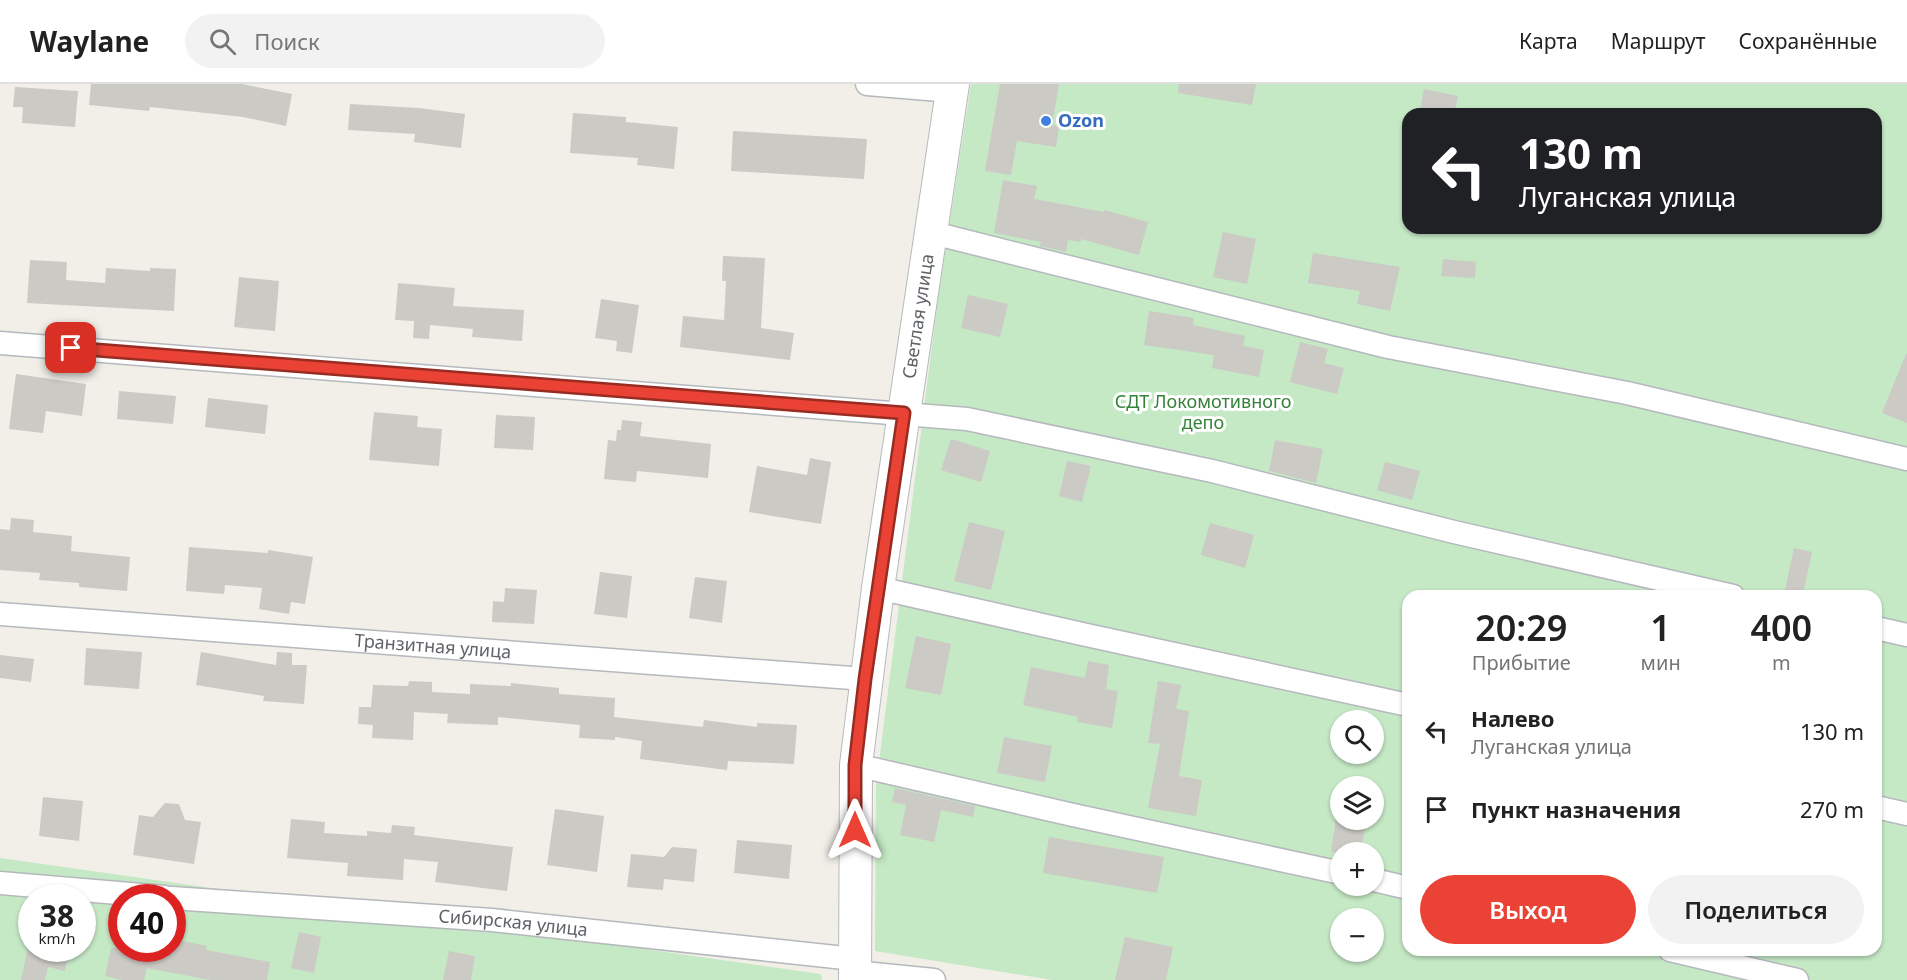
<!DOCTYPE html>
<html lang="ru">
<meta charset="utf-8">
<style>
body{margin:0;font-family:"Noto Sans",sans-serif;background:#f2f2f2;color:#222;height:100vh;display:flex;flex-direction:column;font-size:22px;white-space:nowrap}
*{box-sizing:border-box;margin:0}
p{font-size:20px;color:#767676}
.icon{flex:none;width:33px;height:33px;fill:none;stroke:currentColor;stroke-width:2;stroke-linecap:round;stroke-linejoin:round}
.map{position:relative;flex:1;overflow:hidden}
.details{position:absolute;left:1402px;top:506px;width:480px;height:366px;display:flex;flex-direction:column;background:#fff;border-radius:18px;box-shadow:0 2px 4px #0004}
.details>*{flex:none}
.top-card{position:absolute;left:1402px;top:24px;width:480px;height:126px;border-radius:18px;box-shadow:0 2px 4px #0004;background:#202124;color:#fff;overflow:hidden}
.tools{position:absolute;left:1330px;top:626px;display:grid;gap:12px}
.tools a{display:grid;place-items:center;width:54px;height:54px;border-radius:50%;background:#fff;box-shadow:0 2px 4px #0004;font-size:30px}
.speed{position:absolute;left:18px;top:800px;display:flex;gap:12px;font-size:30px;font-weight:700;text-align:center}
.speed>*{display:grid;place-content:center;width:78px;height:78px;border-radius:50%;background:#fff;box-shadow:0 2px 4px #0004;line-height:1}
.speed small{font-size:15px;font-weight:400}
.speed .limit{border:9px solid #d22;background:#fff;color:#111}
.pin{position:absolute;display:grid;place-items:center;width:51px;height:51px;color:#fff;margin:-26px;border-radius:12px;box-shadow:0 3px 9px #0006}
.me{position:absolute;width:66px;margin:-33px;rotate:0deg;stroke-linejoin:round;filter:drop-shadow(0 0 4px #0008)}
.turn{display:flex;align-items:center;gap:21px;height:126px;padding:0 18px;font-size:27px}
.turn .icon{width:78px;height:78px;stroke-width:2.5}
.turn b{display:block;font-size:42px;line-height:51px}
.eta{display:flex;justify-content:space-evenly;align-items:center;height:102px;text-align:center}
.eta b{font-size:36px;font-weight:600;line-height:42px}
.primary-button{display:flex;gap:12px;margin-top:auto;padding:12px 18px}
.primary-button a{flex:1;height:69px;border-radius:36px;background:#ea4335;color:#fff;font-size:24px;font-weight:600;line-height:69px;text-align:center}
.primary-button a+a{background:#f2f2f2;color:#222}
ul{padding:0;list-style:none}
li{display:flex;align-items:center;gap:18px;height:78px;padding:0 18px}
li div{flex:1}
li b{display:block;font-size:22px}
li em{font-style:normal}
header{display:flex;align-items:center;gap:36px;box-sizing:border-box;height:84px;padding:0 30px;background:#fff;border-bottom:2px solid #e0e0e0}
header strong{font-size:28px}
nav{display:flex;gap:33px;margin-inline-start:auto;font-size:21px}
.search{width:420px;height:54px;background:#f2f2f2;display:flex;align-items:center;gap:15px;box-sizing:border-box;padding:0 21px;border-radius:33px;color:#767676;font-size:22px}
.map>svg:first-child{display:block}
.green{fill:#c5e8c5;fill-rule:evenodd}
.building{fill:#cccac5}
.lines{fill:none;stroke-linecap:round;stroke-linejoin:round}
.street-casing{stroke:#b5b8bc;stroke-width:25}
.secondary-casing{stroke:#b6babf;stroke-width:34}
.street{stroke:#fff;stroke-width:22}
.secondary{stroke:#fff;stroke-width:32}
.route-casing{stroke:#982c22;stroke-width:15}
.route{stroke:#ea4335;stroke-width:10}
.shop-dot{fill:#3f7fe0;stroke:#fff;stroke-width:2}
.labels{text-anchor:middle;stroke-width:6;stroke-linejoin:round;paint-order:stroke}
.shop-label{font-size:18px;font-weight:bold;fill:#366cbe;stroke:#fff;text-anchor:start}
.street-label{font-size:18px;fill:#5f6368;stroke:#fff}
.park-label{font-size:18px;fill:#348238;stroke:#fff}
</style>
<header>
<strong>Waylane</strong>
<div class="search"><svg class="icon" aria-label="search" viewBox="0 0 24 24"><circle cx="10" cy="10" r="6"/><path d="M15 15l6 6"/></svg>Поиск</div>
<nav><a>Карта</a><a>Маршрут</a><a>Сохранённые</a></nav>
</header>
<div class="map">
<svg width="1907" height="896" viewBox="0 0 1907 896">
<rect width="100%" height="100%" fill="#f1efe8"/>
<path class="green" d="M 971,0 L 1907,0 L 1907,896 L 1052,896 L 875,867 L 876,702 L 938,214 ZM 1408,30 L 1876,30 L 1876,144 L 1408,144 ZM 1408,512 L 1876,512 L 1876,866 L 1408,866 ZM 1341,636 L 1374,636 L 1374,669 L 1341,669 ZM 1341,702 L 1374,702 L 1374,735 L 1341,735 ZM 1341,768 L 1374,768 L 1374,801 L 1341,801 ZM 1341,834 L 1374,834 L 1374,867 L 1341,867 Z
M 0,774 L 821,890 L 822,896 L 0,896 ZM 32,813 L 82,813 L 82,864 L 32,864 ZM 122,813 L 172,813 L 172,864 L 122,864 Z"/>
<path class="building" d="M 91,0 L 242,0 L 292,10 L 286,42 L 243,33 L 150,23 L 149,27 L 89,21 Z
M 1000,0 L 1059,0 L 1052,41 L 1059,42 L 1056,63 L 1017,57 L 1011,91 L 985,87 Z
M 1179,0 L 1256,0 L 1252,21 L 1178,9 Z
M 15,3 L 78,7 L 75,43 L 22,39 L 23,23 L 13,23 Z
M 1424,5 L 1458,12 L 1454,30 L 1419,30 Z
M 350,20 L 419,24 L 465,30 L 461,64 L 414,58 L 415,50 L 348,46 Z
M 573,29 L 626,33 L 626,38 L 678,43 L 674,85 L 637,81 L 638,74 L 570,69 Z
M 733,47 L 867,55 L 864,95 L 731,87 Z
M 1003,96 L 1037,102 L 1034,115 L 1104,128 L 1104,126 L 1148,138 L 1139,171 L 1081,155 L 1080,158 L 1068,156 L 1066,168 L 1040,162 L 1041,158 L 994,149 Z
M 1223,148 L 1256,155 L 1247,200 L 1213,193 Z
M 1313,169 L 1400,183 L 1390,227 L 1357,220 L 1360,207 L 1308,199 Z
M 723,172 L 765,174 L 761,244 L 794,249 L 790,276 L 680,263 L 683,232 L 724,236 L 726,197 L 722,197 Z
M 1443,175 L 1476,178 L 1475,194 L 1441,192 Z
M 30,176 L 67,178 L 66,196 L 105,199 L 106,184 L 150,187 L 150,184 L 176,185 L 174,227 L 27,219 Z
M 239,193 L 279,197 L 275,247 L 234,243 Z
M 398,199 L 455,204 L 453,222 L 524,226 L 522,257 L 472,253 L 473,245 L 430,241 L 429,255 L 413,254 L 414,237 L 395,236 Z
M 968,211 L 1008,220 L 1000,253 L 961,244 Z
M 601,215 L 639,221 L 632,269 L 616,267 L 617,257 L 595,254 Z
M 1149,227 L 1194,234 L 1193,241 L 1245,252 L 1243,262 L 1264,266 L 1259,293 L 1212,284 L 1214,271 L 1144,261 Z
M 1300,258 L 1328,265 L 1324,279 L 1344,284 L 1337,310 L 1290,298 Z
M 1906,270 L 1907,270 L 1907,339 L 1882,329 Z
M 16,290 L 86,300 L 82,332 L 46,327 L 43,349 L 9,345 Z
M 119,307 L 176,312 L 173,340 L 117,335 Z
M 208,314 L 268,321 L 265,350 L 205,343 Z
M 374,328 L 418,332 L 417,343 L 442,345 L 439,382 L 369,376 Z
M 496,331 L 535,333 L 533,366 L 494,364 Z
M 622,336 L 642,338 L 640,352 L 711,360 L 708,394 L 637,387 L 636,398 L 604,395 L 608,356 L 616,357 L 617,346 L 621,346 Z
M 951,355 L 990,367 L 981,398 L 941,386 Z
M 1275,356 L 1323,365 L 1316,399 L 1269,387 Z
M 810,374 L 831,378 L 821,440 L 749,428 L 757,382 L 807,391 Z
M 1067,377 L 1091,382 L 1082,418 L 1059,412 Z
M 1385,378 L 1420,387 L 1412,416 L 1377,406 Z
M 11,434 L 34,436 L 33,448 L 72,452 L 71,467 L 130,473 L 127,507 L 79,503 L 79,499 L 39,496 L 40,489 L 0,486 L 0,445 L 10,446 Z
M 969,438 L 1005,447 L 991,506 L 954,497 Z
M 1210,439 L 1254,451 L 1245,484 L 1201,471 Z
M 189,463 L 268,469 L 268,466 L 313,473 L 305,520 L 291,518 L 289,530 L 259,525 L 262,504 L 225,501 L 224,510 L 186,507 Z
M 1794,464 L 1812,468 L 1803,510 L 1785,506 Z
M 600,488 L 632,492 L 627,534 L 594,530 Z
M 695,493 L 727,497 L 722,539 L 689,534 Z
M 505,504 L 537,506 L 534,540 L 492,538 L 493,517 L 504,518 Z
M 916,552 L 951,560 L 941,611 L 905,604 Z
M 86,564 L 142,568 L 139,605 L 84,601 Z
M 201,568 L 276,581 L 277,568 L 292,569 L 292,581 L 307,581 L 304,620 L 263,617 L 264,612 L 196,601 Z
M 0,571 L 34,575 L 31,598 L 0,594 Z
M 1088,577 L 1109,581 L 1106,605 L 1118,607 L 1112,644 L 1077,638 L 1078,633 L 1023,621 L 1031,583 L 1085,594 Z
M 409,597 L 432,598 L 432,608 L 470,610 L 470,600 L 511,602 L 511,599 L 559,604 L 559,610 L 615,614 L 614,633 L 703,643 L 704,636 L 757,643 L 757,639 L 797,641 L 794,680 L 728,677 L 727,686 L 640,675 L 642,657 L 615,653 L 615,656 L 579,654 L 580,641 L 498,633 L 498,641 L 447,639 L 448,630 L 414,628 L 413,656 L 372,654 L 373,641 L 358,640 L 359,623 L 371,623 L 373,601 L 408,602 Z
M 1158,597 L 1181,601 L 1176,625 L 1189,627 L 1179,692 L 1202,696 L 1196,732 L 1148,724 L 1160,660 L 1148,659 Z
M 1004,653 L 1052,662 L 1045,698 L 997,689 Z
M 895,704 L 975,722 L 973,733 L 941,726 L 934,758 L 900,751 L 906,721 L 892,718 Z
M 43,713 L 83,717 L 79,757 L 39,752 Z
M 165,719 L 179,720 L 185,736 L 201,738 L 194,780 L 133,771 L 139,731 L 153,733 Z
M 555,725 L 604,732 L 597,788 L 547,781 Z
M 1336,734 L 1366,738 L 1361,768 L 1331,768 Z
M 291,735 L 325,738 L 324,749 L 367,752 L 367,747 L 391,749 L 392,741 L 415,743 L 414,751 L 513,763 L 507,807 L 435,798 L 438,778 L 404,775 L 403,796 L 347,792 L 348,779 L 287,774 Z
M 1049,753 L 1164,773 L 1157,809 L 1043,789 Z
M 737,756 L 792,761 L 789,795 L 734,789 Z
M 672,763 L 697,765 L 694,798 L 664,795 L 663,806 L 627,803 L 631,770 L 664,773 Z
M 299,848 L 321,853 L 314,889 L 291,884 Z
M 1125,853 L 1173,863 L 1166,896 L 1115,896 Z
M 173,855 L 207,862 L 206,866 L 270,878 L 267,896 L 210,896 L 147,884 L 144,896 L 122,896 L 105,892 L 111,864 L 172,864 Z
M 28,864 L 70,864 L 65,887 L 48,883 L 45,896 L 21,896 Z
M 449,867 L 475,872 L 471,896 L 443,896 Z"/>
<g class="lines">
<defs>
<g id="street">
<path d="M 867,0 L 952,7"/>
<path d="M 933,149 L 1388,263 L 1627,309 L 1907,375"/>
<path d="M 0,259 L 967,335 L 1212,387 L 1454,448 L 1733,512"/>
<path d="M 878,504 L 1082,550 L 1408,621"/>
<path id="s1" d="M 0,530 L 865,595"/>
<path d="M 1876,544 L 1907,551"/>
<path d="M 856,681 L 1073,731 L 1341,789"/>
<path d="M 1876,723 L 1907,730"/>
<path d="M 1374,796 L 1408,804"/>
<path d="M 0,799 L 165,813"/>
<path id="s2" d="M 172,814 L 492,836 L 854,875"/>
<path d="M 1670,866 L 1797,896"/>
<path d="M 854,888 L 934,896"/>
</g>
<g id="secondary">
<path id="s3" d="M 855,896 L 856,681 L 878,504 L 953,0"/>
</g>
</defs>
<use href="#street" class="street-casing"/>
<use href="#secondary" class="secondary-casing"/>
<use href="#street" class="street"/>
<use href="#secondary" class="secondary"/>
</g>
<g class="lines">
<defs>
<path id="route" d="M 71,264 L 904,329 L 865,595 L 855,681 L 855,746"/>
</defs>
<use href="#route" class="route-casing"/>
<use href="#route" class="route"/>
</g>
<circle class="shop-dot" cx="1046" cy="37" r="6"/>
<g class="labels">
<g class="shop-label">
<text x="1058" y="43">Ozon</text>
</g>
<g class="street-label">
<text dy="6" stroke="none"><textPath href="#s3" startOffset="668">Светлая улица</textPath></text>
<text dy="6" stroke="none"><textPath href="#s1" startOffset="434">Транзитная улица</textPath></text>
<text dy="6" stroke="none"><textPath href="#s2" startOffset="342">Сибирская улица</textPath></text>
</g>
<g class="park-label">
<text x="1203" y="324">СДТ Локомотивного<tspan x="1203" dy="21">депо</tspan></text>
</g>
</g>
</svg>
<div class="tools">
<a><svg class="icon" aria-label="search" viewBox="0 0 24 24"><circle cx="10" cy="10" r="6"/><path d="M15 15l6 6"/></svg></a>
<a><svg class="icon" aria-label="layers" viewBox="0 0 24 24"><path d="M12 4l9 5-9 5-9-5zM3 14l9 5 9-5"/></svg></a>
<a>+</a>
<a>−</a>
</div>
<div class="speed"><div>38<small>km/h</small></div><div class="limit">40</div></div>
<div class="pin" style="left:71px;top:264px;background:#d93025"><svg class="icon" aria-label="arrive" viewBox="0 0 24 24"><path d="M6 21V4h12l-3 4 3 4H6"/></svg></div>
<svg class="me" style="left:855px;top:746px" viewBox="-20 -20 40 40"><path d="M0-17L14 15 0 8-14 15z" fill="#ea4335" stroke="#fff" stroke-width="4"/></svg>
<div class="top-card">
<div class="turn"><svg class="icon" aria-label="left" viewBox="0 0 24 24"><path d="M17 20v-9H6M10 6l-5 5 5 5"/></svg><div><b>130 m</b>Луганская улица</div></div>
</div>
<section class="details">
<div class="eta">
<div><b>20:29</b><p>Прибытие</p></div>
<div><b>1</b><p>мин</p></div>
<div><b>400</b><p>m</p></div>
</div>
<ul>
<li><svg class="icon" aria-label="left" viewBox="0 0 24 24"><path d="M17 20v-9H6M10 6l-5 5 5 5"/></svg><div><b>Налево</b><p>Луганская улица</p></div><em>130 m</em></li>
<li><svg class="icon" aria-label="arrive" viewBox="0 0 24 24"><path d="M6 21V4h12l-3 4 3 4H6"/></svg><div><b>Пункт назначения</b></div><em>270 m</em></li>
</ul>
<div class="primary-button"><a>Выход</a><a>Поделиться</a></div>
</section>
</div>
